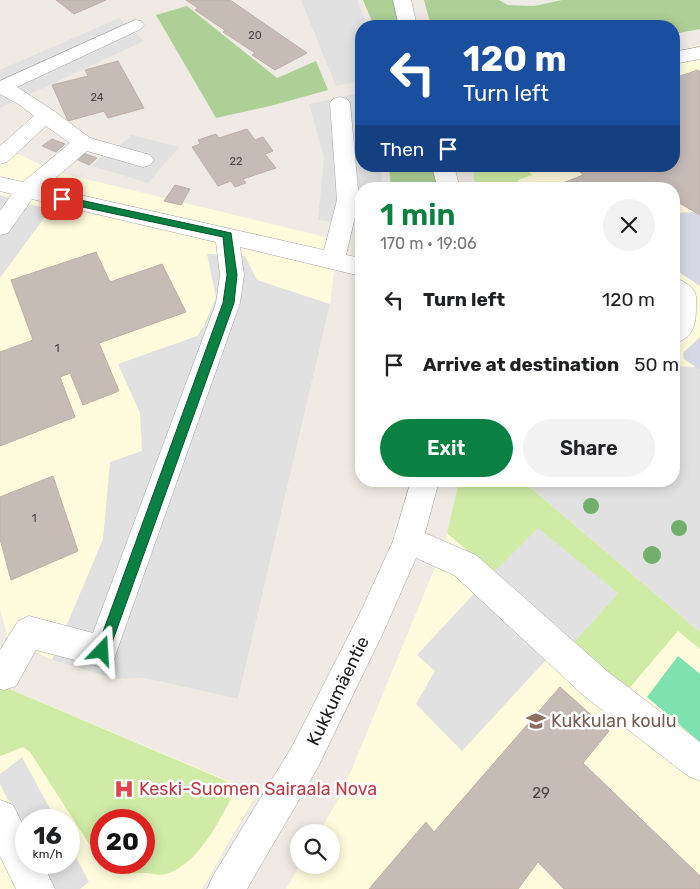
<!DOCTYPE html>
<meta charset="utf-8">
<style>
body{margin:0;font-family:Rubik,sans-serif;background:#f2f2f2;color:#202124;height:100vh;display:flex;flex-direction:column;font-size:19px;white-space:nowrap}
*{box-sizing:border-box;margin:0}
p{font-size:16px;color:#757577}
.icon{flex:none;width:28px;height:28px;fill:none;stroke:currentColor;stroke-width:2;stroke-linecap:round;stroke-linejoin:round}
.map{position:relative;flex:1;overflow:hidden}
.panel{position:absolute;left:355px;top:182px;width:325px;height:305px;display:flex;flex-direction:column;background:#fff;border-radius:20px;box-shadow:0 2px 12px #0003}
.panel>*{flex:none}
.top-card{position:absolute;left:355px;top:20px;width:325px;height:152px;border-radius:20px;box-shadow:0 2px 12px #0003;background:#1a4fa0;color:#fff;overflow:hidden}
.fabs{position:absolute;left:290px;top:824px;display:grid;gap:10px}
.fabs a{display:grid;place-items:center;width:50px;height:50px;border-radius:50%;background:#fff;box-shadow:0 2px 12px #0003;font-size:25px}
.speed{position:absolute;left:15px;top:809px;display:flex;gap:10px;font-size:25px;font-weight:700;text-align:center}
.speed>*{display:grid;place-content:center;width:65px;height:65px;border-radius:50%;background:#fff;box-shadow:0 2px 12px #0003;line-height:1}
.speed small{font-size:12px;font-weight:400}
.speed .limit{border:8px solid #d22;background:#fff;color:#111}
.pin{position:absolute;display:grid;place-items:center;width:42px;height:42px;color:#fff;margin:-21px;border-radius:10px;box-shadow:0 2px 8px #0006}
.me{position:absolute;width:55px;margin:-28px;rotate:20deg;stroke-linejoin:round;filter:drop-shadow(0 0 4px #0008)}
.turn{display:flex;align-items:center;gap:18px;height:105px;padding:0 25px;font-size:22px}
.turn .icon{width:65px;height:65px;stroke-width:2.5}
.turn b{display:block;font-size:35px;line-height:42px}
.then{display:flex;align-items:center;height:48px;padding:0 25px;background:#0003;gap:10px;font-size:19px}
.round{display:grid;place-items:center;flex:none;width:52px;height:52px;border-radius:26px;background:#f2f2f2}
.head{display:flex;align-items:center;justify-content:space-between;height:85px;padding:0 25px}
h1{font-size:30px;font-weight:600;line-height:38px;color:#0b8043}
.primary-button{display:flex;gap:10px;margin-top:auto;padding:10px 25px}
.primary-button a{flex:1;height:58px;border-radius:30px;background:#0b8043;color:#fff;font-size:20px;font-weight:600;line-height:58px;text-align:center}
.primary-button a+a{background:#f2f2f2;color:#202124}
ul{padding:0;list-style:none}
li{display:flex;align-items:center;gap:15px;height:65px;padding:0 25px}
li div{flex:1}
li b{display:block;font-size:19px}
li em{font-style:normal}
.map>svg:first-child{display:block}
.education{fill:#fffbdc;fill-rule:evenodd}
.grass{fill:#cfeba6}
.forest{fill:#add096}
.pitch{fill:#7de1b0}
.parking{fill:#e1e1e1}
.plaza{fill:#d7d8e5}
.building{fill:#c7bbb6;stroke:#c1aea5}
.lines{fill:none;stroke-linecap:round;stroke-linejoin:round}
.minor-casing{stroke:#a4a4a4;stroke-width:1}
.minor{fill:#fff;fill-rule:evenodd}
.tree{fill:#71af6a}
.route{fill:#0b8043;stroke:#07532c}
.labels{text-anchor:middle;stroke-width:5;stroke-linejoin:round;paint-order:stroke}
.far-number-label{font-size:11px;fill:#484443}
.number-label{font-size:12px;fill:#484443}
.near-number-label{font-size:15px;fill:#484443}
.near-street-label{font-size:18px;fill:#1d1d1d;stroke:#fff}
.near-education-label{font-size:18px;fill:#785e54;stroke:#fff;text-anchor:start}
.near-health-label{font-size:18px;fill:#be3a42;stroke:#fff;text-anchor:start}
</style>
<div class="map">
<svg width="700" height="889" viewBox="0 0 700 889">
<rect width="100%" height="100%" fill="#efeae3"/>
<path class="education" d="M 700,45 L 700,889 L 286,889 L 300,865 L 331,865 L 331,832 L 319,832 L 342,793 L 445,543 L 459,481 L 674,481 L 674,189 L 476,189 L 472,166 L 674,166 L 674,51 Z
M 0,146 L 57,172 L 338,240 L 330,304 L 238,699 L 144,678 L 116,679 L 52,660 L 8,638 L 0,609 Z
M 0,685 L 257,793 L 202,889 L 0,889 ZM 26,820 L 69,820 L 69,862 L 26,862 ZM 101,820 L 144,820 L 144,862 L 101,862 Z"/>
<path class="grass" d="M 472,166 L 524,166 L 532,175 L 518,180 L 520,189 L 476,189 Z
M 459,481 L 523,481 L 700,632 L 700,649 L 678,631 L 626,692 L 573,643 L 618,593 L 493,573 L 447,533 Z
M 0,685 L 238,786 C 222,814 201,864 166,874 C 160,876 150,873 143,873 C 124,873 121,878 105,863 L 144,862 L 144,820 L 101,820 L 101,859 L 95,853 L 30,752 L 23,747 L 0,756 Z"/>
<path class="forest" d="M 363,0 L 395,0 L 401,26 L 374,26 Z
M 424,0 L 499,0 L 508,5 L 534,6 L 562,0 L 700,0 L 700,29 L 674,34 L 674,26 L 431,26 Z
M 187,6 L 277,78 L 316,61 L 328,90 L 274,105 L 216,118 L 156,15 Z
M 389,166 L 433,166 L 437,189 L 391,189 Z"/>
<path class="pitch" d="M 678,656 L 700,674 L 700,742 L 647,697 Z"/>
<path class="parking" d="M 301,0 L 357,0 L 368,26 L 361,26 L 361,81 L 336,86 Z
M 119,18 L 144,41 L 0,108 L 0,70 Z
M 360,93 L 361,166 L 381,166 L 383,189 L 361,189 L 361,226 L 318,220 L 324,157 L 309,104 Z
M 132,135 L 179,147 L 148,183 L 92,166 L 113,145 L 120,145 Z
M 0,195 L 50,210 L 0,278 Z
M 207,254 L 245,256 L 257,280 L 330,304 L 238,699 L 144,678 L 116,679 L 52,660 L 103,539 L 110,462 L 142,451 L 140,413 L 118,364 L 197,336 L 204,326 L 216,297 Z
M 674,366 L 696,367 L 700,370 L 700,632 L 523,481 L 674,481 Z
M 538,528 L 618,593 L 573,643 L 545,661 L 462,751 L 416,704 L 435,671 L 417,655 L 493,573 Z
M 22,757 L 56,820 L 26,820 L 26,835 L 0,784 L 0,774 Z
M 69,844 L 89,882 L 80,889 L 54,889 L 40,863 L 69,862 Z"/>
<path class="plaza" d="M 695,212 L 700,215 L 700,286 L 674,269 L 674,213 Z
M 700,337 L 700,370 L 684,359 L 683,353 Z"/>
<path class="building" d="M 56,0 L 106,0 L 74,14 Z
M 186,0 L 230,0 L 307,53 L 275,70 L 252,55 L 255,53 L 223,32 L 226,31 L 195,10 L 198,8 Z
M 118,61 L 144,108 L 108,118 L 104,111 L 68,121 L 52,85 L 88,76 L 85,70 Z
M 698,70 L 700,72 L 700,215 L 674,200 L 674,189 L 548,189 L 583,175 L 574,166 L 674,166 L 674,78 Z
M 247,129 L 255,140 L 263,137 L 273,151 L 265,154 L 276,168 L 243,179 L 246,183 L 235,187 L 231,181 L 218,186 L 192,147 L 200,144 L 198,140 L 216,134 L 219,138 Z
M 52,139 L 65,144 L 56,152 L 42,146 Z
M 83,153 L 97,158 L 89,165 L 76,159 Z
M 175,185 L 190,189 L 181,205 L 164,201 Z
M 96,252 L 110,282 L 162,264 L 186,312 L 99,343 L 119,391 L 83,405 L 70,373 L 60,377 L 75,417 L 0,446 L 0,352 L 33,340 L 11,280 Z
M 53,476 L 78,551 L 11,580 L 0,539 L 0,497 Z
M 560,687 L 609,731 L 583,763 L 700,876 L 700,889 L 564,889 L 538,862 L 518,889 L 369,889 L 426,822 L 434,832 Z"/>
<g class="lines">
<defs>
<path id="minor" d="M 393,0 L 411,0 L 417,26 L 399,26 Z
M 135,20 L 141,21 L 144,25 L 141,29 L 17,87 L 54,111 L 90,138 L 150,155 L 154,160 L 150,165 L 143,167 L 87,151 L 45,187 L 324,250 L 337,200 L 330,103 L 333,99 L 340,97 L 347,99 L 350,103 L 359,200 L 346,255 L 361,258 L 361,276 L 240,247 L 244,275 L 240,303 L 113,662 L 102,667 L 36,650 L 16,686 L 4,690 L 0,689 L 0,650 L 18,621 L 29,616 L 93,633 L 216,303 L 220,275 L 216,242 L 32,199 L 8,233 L 0,235 L 0,211 L 12,194 L 0,191 L 0,177 L 23,182 L 70,143 L 46,126 L 7,162 L 0,164 L 0,146 L 34,116 L 20,105 L 0,94 L 0,81 Z
M 700,47 L 700,59 L 674,64 L 674,52 Z
M 432,166 L 454,166 L 460,189 L 438,189 Z
M 674,278 C 682,280 689,284 694,291 C 697,296 696,301 696,306 C 696,325 694,337 674,344 Z
M 411,481 L 439,481 L 425,533 L 476,555 L 607,671 L 700,742 L 700,781 L 688,776 L 583,695 L 454,575 L 416,558 L 383,633 L 317,769 L 247,889 L 207,889 L 213,876 L 293,745 L 361,611 L 393,541 Z
M 0,800 L 13,805 L 26,831 L 26,862 L 42,862 L 55,889 L 16,889 L 0,856 Z"/>
</defs>
<use href="#minor" class="minor-casing"/>
<use href="#minor" class="minor"/>
</g>
<g class="tree">
<circle cx="591" cy="506" r="8"/>
<circle cx="679" cy="528" r="8"/>
<circle cx="652" cy="555" r="9"/>
</g>
<path class="route" d="M 62,196 L 231,233 L 237,275 L 234,303 L 109,651 L 107,656 L 102,658 L 98,656 L 96,651 L 223,303 L 227,275 L 223,237 L 59,202 L 58,199 Z"/>
<defs>
<symbol id="school-bare" viewBox="-9 -9 18 18"><path d="M0-5L7-2L0 1L-7-2ZM-4 1L0 2.5L4 1V4Q0 6-4 4Z" fill="#8d6e63" stroke="#fff" stroke-width="2.5" paint-order="stroke"/></symbol>
<symbol id="hospital-bare" viewBox="-9 -9 18 18"><path d="M-5-5h3v3.5h4V-5h3V5h-3V1.5h-4V5h-3Z" fill="#e0444e" stroke="#fff" stroke-width="2.5" paint-order="stroke"/></symbol>
</defs>
<g fill-rule="evenodd">
<use href="#school-bare" x="522" y="707" width="28" height="28"/>
<use href="#hospital-bare" x="110" y="775" width="28" height="28"/>
</g>
<g class="labels">
<g class="far-number-label">
<text x="255" y="39">20</text>
<text x="97" y="101">24</text>
<text x="236" y="165">22</text>
</g>
<g class="number-label">
<text x="57" y="352">1</text>
<text x="34" y="522">1</text>
</g>
<g class="near-number-label">
<text x="541" y="798">29</text>
</g>
<g class="near-street-label">
<text transform="translate(338 691) rotate(-64)" y="6">Kukkumäentie</text>
</g>
<g class="near-education-label">
<text x="551" y="727">Kukkulan koulu</text>
</g>
<g class="near-health-label">
<text x="139" y="795">Keski-Suomen Sairaala Nova</text>
</g>
</g>
</svg>
<div class="fabs">
<a><svg class="icon" aria-label="search" viewBox="0 0 24 24"><circle cx="10" cy="10" r="6"/><path d="M15 15l6 6"/></svg></a>
</div>
<div class="speed"><div>16<small>km/h</small></div><div class="limit">20</div></div>
<div class="pin" style="left:62px;top:199px;background:#d93025"><svg class="icon" aria-label="arrive" viewBox="0 0 24 24"><path d="M6 21V4h12l-3 4 3 4H6"/></svg></div>
<svg class="me" style="left:102px;top:651px" viewBox="-20 -20 40 40"><path d="M0-17L14 15 0 8-14 15z" fill="#0b8043" stroke="#fff" stroke-width="4"/></svg>
<div class="top-card">
<div class="turn"><svg class="icon" aria-label="left" viewBox="0 0 24 24"><path d="M17 20v-9H6M10 6l-5 5 5 5"/></svg><div><b>120 m</b>Turn left</div></div>
<div class="then">Then<svg class="icon" aria-label="arrive" viewBox="0 0 24 24"><path d="M6 21V4h12l-3 4 3 4H6"/></svg></div>
</div>
<section class="panel">
<div class="head"><div><h1>1 min</h1><p>170 m · 19:06</p></div><a class="round"><svg class="icon" aria-label="close" viewBox="0 0 24 24"><path d="M6 6l12 12M18 6L6 18"/></svg></a></div>
<ul>
<li><svg class="icon" aria-label="left" viewBox="0 0 24 24"><path d="M17 20v-9H6M10 6l-5 5 5 5"/></svg><div><b>Turn left</b></div><em>120 m</em></li>
<li><svg class="icon" aria-label="arrive" viewBox="0 0 24 24"><path d="M6 21V4h12l-3 4 3 4H6"/></svg><div><b>Arrive at destination</b></div><em>50 m</em></li>
</ul>
<div class="primary-button"><a>Exit</a><a>Share</a></div>
</section>
</div>
